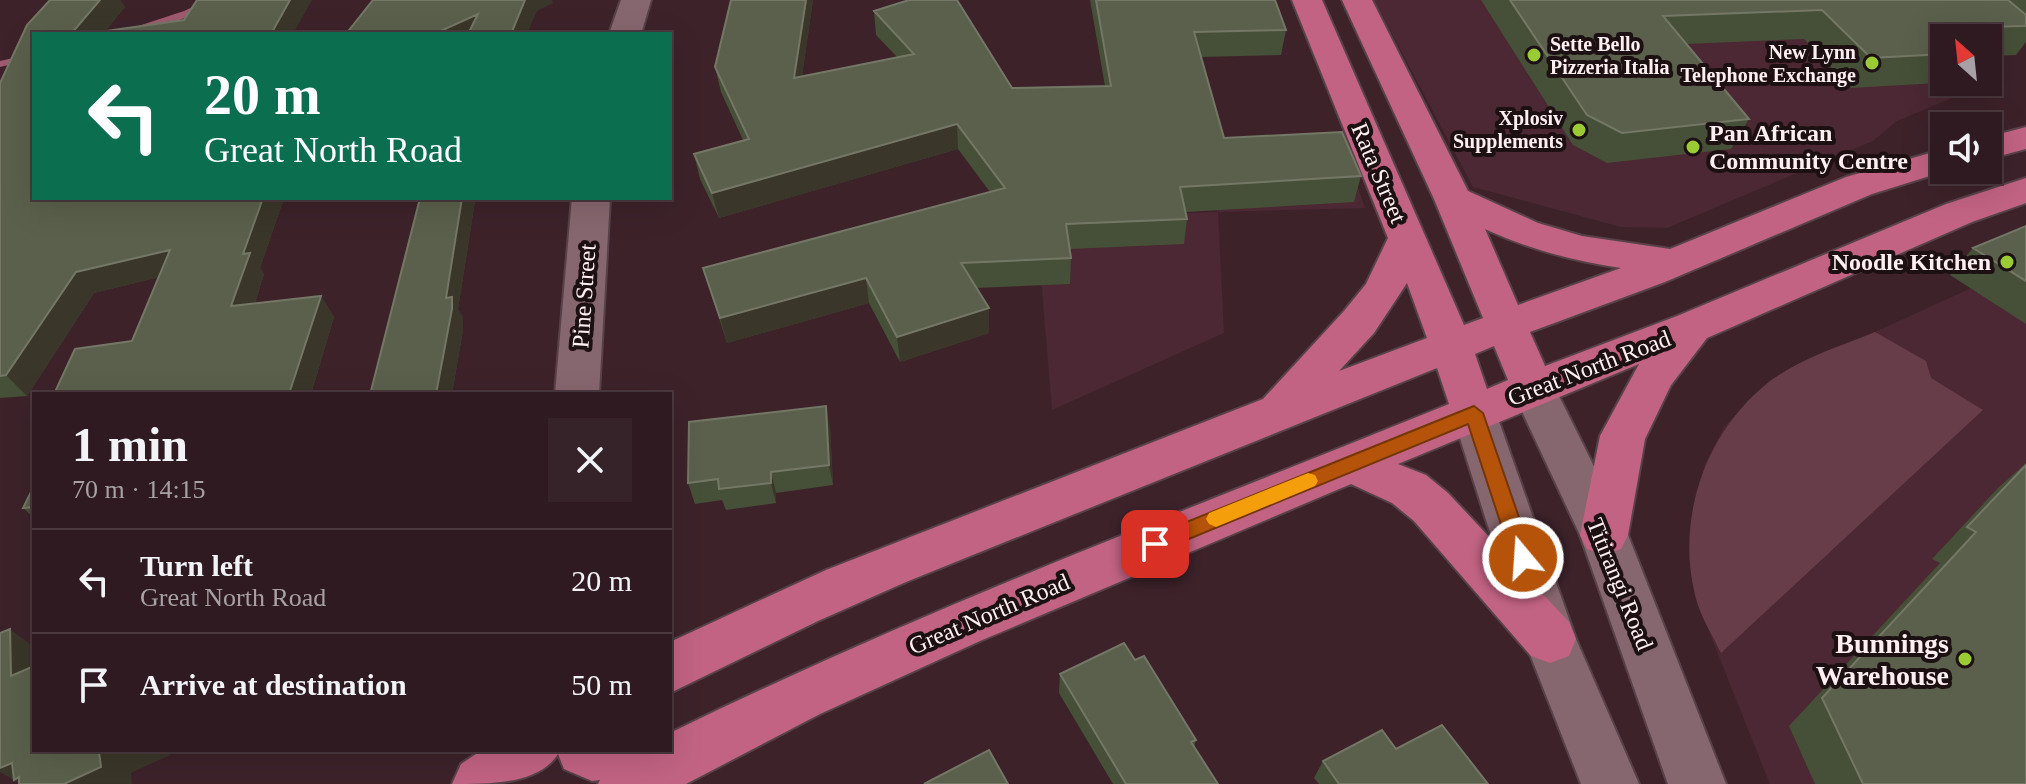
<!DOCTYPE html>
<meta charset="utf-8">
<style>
body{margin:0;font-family:Georgia,serif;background:#362329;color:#f1f3f6;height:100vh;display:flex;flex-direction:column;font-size:30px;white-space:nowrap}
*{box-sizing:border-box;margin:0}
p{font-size:26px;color:#a7a1a5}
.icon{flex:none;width:44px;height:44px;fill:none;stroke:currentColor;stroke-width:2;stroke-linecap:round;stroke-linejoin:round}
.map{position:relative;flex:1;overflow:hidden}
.details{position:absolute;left:32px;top:392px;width:640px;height:360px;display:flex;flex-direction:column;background:#2e1a20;border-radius:0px;box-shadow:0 8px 32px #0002,0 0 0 2px #49383e}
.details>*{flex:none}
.banner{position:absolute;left:32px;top:32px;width:640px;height:168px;border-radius:0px;box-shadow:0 8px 32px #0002,0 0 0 2px #49383e;background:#0b6e4f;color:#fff;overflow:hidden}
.needle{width:52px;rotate:333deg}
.fabs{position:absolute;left:1930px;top:24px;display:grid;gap:16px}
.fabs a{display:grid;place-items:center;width:72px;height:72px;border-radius:0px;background:#2e1a20;box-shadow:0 8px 32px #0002,0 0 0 2px #49383e;font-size:40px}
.pin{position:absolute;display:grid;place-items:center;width:68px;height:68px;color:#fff;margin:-34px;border-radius:16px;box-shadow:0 4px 12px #0006}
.me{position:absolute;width:88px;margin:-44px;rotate:342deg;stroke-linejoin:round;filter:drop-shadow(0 0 6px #0008)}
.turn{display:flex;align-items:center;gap:28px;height:168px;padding:0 40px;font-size:36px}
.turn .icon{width:104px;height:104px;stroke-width:2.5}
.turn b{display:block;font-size:56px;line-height:68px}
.round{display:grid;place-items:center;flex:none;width:84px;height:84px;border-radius:0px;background:#362329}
.head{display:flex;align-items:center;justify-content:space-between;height:136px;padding:0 40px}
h1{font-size:48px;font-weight:700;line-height:60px}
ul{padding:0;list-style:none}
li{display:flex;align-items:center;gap:24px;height:104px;padding:0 40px;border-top:2px solid #49383e}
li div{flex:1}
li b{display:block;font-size:30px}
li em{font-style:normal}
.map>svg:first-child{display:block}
.built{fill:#4b2833}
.green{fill:#673d49}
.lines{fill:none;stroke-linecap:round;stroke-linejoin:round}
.stream{fill:#9f5a6f;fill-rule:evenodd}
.street-casing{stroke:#584249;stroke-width:4}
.secondary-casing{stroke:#584249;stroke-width:4}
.primary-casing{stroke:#584249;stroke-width:4}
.street{fill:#87676f;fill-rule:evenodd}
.secondary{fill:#87676f;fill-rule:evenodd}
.primary{fill:#c26383;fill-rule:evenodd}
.wall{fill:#464f37}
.shaded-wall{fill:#3a3629}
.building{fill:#5a604b;stroke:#747766;stroke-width:2}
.route{fill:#b45309;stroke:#753606;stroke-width:2}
.slow{fill:#f59e0b}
.poi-dot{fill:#9acb34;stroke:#1c1013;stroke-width:3}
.labels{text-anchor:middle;stroke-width:8;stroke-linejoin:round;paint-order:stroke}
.far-poi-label{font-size:20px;font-weight:bold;fill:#ffeff3;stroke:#1c1013;text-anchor:end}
.poi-label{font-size:24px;font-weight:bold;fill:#ffeff3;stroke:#1c1013;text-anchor:start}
.street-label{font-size:24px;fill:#ffeff3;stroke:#1c1013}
.near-poi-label{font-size:28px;font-weight:bold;fill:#ffeff3;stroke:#1c1013;text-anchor:end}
</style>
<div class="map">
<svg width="2026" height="784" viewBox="0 0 2026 784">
<rect width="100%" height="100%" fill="#3d222a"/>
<path class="built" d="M 1374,0 L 1853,0 L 1959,95 L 1897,121 L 1873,141 L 1667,228 L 1621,227 L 1473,187 Z
M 1343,143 L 1365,208 L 1218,212 L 1224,333 L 1052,410 L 1036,219 L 1217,212 L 1205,147 Z
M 2026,263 L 2026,784 L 1770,784 L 1698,604 L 1689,558 L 1694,505 L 1705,464 L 1724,427 L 1770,380 Z"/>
<path class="green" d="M 1875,332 L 1926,361 L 1931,378 L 1983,410 L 1721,653 C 1713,636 1702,619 1697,602 C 1674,522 1704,433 1769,382 C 1798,359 1841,346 1875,332 Z"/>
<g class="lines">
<path class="stream" d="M 208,0 L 221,0 C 197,17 143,34 114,34 L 184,11 Z
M 34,53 L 34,59 L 0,67 L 0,61 Z"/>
<defs>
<path id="street" d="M 621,0 L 651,0 L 641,34 L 609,34 Z
M 572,198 L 610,198 L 599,394 L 555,394 Z"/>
<path id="secondary" d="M 1533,371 L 1549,376 L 1628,535 L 1726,784 L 1668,784 L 1580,535 L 1511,388 L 1517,376 Z
M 1474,396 L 1490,401 L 1496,413 L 1576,639 L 1639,784 L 1581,784 L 1524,639 L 1452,413 L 1458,401 Z"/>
<path id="primary" d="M 1292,0 L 1322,0 L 1464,325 L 1483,318 L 1434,199 L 1342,0 L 1372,0 L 1468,191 L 1538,223 L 1582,236 L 1670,249 L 1846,177 L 1944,149 L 1944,170 L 1949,170 L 1872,194 L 1665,282 L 1530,332 L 1545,366 L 1677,316 L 1946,204 L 2026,178 L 2026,203 L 1972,222 L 1707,338 L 1671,385 L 1645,439 L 1628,535 L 1621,549 L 1604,555 L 1587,549 L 1580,535 L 1600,436 L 1639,364 L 1398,464 L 1426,475 L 1448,493 L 1569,622 L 1576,639 L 1569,656 L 1550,663 L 1531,656 L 1414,521 L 1392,503 L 1351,484 L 980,641 L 820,714 L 686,784 L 598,784 L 600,780 L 592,781 L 564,769 L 558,754 C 539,784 492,784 452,784 L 461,764 L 482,750 L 670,750 L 670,733 C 923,609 1188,510 1449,404 L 1437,368 L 906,582 L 818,621 L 670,693 L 670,642 L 826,570 L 1263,399 L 1344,311 L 1366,284 L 1388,238 ZM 1485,229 C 1528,249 1574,261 1621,268 L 1518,305 ZM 1407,283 L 1427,338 L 1339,371 L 1374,333 ZM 1494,346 L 1508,380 L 1487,389 L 1475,354 Z
M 2026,127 L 2026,149 L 1988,159 L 1988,137 Z"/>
</defs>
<use href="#street" class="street-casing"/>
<use href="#secondary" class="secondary-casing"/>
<use href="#primary" class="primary-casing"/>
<use href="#street" class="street"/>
<use href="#secondary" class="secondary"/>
<use href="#primary" class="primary"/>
</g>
<path class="wall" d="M 100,0 L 120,0 L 125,7 L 105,31 L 312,0 L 34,198 L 284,198 L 260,268 L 264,274 L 255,303 L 321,296 L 334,317 L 311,394 L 54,394 L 132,341 L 159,277 L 94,293 L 27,396 L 0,398 L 0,83 Z
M 813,0 L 802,76 L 897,57 L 876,35 L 874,11 L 1012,88 L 1105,86 L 1090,0 L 1275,0 L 1286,30 L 1281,55 L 1201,57 L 1224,138 L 1361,176 L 1354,202 L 1186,212 L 1187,219 L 1184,244 L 1070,249 L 1071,258 L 1070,284 L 976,288 L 989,308 L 989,333 L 900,362 L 869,303 L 727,343 L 703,268 L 990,192 L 958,149 L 719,218 L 700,179 L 694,154 L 743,140 L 721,92 L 715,67 Z
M 1481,0 L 2026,0 L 2026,42 L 2016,55 L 1988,56 L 1988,38 L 1944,38 L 1944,75 L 1938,83 L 1851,88 L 1804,39 L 1686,44 L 1749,119 L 1731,149 L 1607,163 L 1573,145 Z
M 420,198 L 482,198 L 482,200 L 475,201 L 458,309 L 463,318 L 463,330 L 452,394 L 349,394 L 371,391 Z
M 2026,226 L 2026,324 L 1950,275 L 1973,248 Z
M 830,427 L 833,485 L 776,493 L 776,503 L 726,510 L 722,500 L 695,504 L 688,483 Z
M 2026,463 L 2026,784 L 1815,784 L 1789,726 L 1940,563 L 1932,559 L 1998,488 Z
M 34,486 L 34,518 L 23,508 Z
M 1135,660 L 1196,740 L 1194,747 L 1218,784 L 1113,784 L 1059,693 L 1060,674 Z
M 1396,749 L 1488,784 L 1319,784 L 1314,778 L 1323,761 Z"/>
<path class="shaded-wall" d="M 100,0 L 120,0 L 125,7 L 102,34 L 71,34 Z
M 290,0 L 312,0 L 293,34 L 271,34 Z
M 525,0 L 552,0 L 553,3 L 537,11 L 527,34 L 511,34 Z
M 806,0 L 813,0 L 798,103 L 794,78 Z
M 478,14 L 486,34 L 434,34 Z
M 957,124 L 958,149 L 719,218 L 712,193 Z
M 263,198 L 284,198 L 260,268 L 264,274 L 247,327 L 231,306 L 243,254 Z
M 462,198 L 473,198 L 475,201 L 458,309 L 463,318 L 463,330 L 452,394 L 436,394 L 446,298 Z
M 170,250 L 186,271 L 94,293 L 27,396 L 6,375 L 76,272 Z
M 866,278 L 869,303 L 727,343 L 720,318 Z
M 321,296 L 334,317 L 311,394 L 289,394 Z
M 989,308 L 989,333 L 900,362 L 897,337 Z
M 826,406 L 830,427 L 833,485 L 829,465 Z
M 771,472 L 776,493 L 776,503 L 771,483 Z
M 10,629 L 34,647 L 34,692 L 11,676 Z
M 103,750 L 169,750 L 170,755 L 131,773 L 132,784 L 64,784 L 99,752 Z
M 12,763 L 47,784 L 21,784 L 0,772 L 0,768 Z"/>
<path class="building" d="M 50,0 L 100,0 L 71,34 L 34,34 L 34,198 L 263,198 L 243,254 L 250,253 L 231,306 L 321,296 L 289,394 L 54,394 L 75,349 L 132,341 L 170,250 L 76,272 L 6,375 L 0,376 L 0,83 L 27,25 Z
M 197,0 L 290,0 L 271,34 L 85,34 L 184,20 Z
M 373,0 L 525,0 L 511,34 L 468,34 L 478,14 L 434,34 L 346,34 Z
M 731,0 L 806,0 L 794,78 L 914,54 L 874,11 L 909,0 L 957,0 L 1012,88 L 1111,86 L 1096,0 L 1275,0 L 1286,30 L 1194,32 L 1224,138 L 1342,132 L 1361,176 L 1180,187 L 1187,219 L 1066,224 L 1071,258 L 961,263 L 989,308 L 897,337 L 866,278 L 720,318 L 703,268 L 1005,188 L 957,124 L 712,193 L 694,154 L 749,139 L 715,67 Z
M 1510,0 L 2008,0 L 2026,15 L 2026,26 L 1931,28 L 1944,40 L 1944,54 L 1871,58 L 1822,10 L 1663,16 L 1749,119 L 1622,133 L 1587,115 Z
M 420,198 L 462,198 L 446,298 L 452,297 L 452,309 L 436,394 L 349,394 L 371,391 Z
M 2026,226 L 2026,281 L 1973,248 Z
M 826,406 L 829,465 L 771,472 L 771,483 L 719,489 L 718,479 L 688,483 L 689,422 Z
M 2026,465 L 2026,784 L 1863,784 L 1822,698 L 1976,532 L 1967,527 Z
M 34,486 L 34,507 L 23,508 Z
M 10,629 L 11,676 L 34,666 L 34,750 L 103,750 L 99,752 L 101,767 L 64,784 L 19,784 L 19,777 L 14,780 L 12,763 L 0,768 L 0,633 Z
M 1124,643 L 1135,660 L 1144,656 L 1196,740 L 1191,742 L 1218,784 L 1126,784 L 1060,674 Z
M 1442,725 L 1488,784 L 1339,784 L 1323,761 L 1382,730 L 1396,749 Z
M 989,750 L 1008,784 L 924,784 Z"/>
<path class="route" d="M 1474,406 L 1483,413 L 1533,558 L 1530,564 L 1523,567 L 1515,564 L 1512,558 L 1468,424 L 1162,550 L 1155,552 L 1147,550 L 1144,544 L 1147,538 Z"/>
<path class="slow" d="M 1308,473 L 1315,475 L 1318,481 L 1315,486 L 1216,527 L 1209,524 L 1206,519 L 1209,513 Z"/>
<g class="poi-dot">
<circle cx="1534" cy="55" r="8"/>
<circle cx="1872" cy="63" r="8"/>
<circle cx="1579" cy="130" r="8"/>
<circle cx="1693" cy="147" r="8"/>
<circle cx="2007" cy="262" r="8"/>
<circle cx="1965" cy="659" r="8"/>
</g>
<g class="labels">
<g class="far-poi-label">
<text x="1550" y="51" text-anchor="start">Sette Bello<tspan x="1550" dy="23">Pizzeria Italia</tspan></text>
<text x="1856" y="59">New Lynn<tspan x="1856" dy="23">Telephone Exchange</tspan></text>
<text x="1563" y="125">Xplosiv<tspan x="1563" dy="23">Supplements</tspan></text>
</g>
<g class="poi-label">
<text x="1709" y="141">Pan African<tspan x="1709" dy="28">Community Centre</tspan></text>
<text x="1991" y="270" text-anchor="end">Noodle Kitchen</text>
</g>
<g class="street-label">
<text transform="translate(1379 173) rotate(67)" y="8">Rata Street</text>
<text transform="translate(584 296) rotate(-86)" y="8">Pine Street</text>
<text transform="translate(1589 368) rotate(-21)" y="8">Great North Road</text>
<text transform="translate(1620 584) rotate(68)" y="8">Titirangi Road</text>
<text transform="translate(989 614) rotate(-23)" y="8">Great North Road</text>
</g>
<g class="near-poi-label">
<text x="1949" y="653">Bunnings<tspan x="1949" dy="32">Warehouse</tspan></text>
</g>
</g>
</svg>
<div class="fabs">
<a><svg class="needle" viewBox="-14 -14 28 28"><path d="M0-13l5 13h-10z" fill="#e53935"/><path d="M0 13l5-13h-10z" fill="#a7a1a5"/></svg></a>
<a><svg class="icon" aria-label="sound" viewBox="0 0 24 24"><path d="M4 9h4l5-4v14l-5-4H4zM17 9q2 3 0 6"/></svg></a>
</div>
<div class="pin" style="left:1155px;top:544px;background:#d93025"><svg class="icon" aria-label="arrive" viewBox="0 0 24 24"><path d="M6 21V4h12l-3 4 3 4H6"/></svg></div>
<svg class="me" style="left:1523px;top:558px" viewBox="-20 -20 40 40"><circle r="17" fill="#b45309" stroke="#fff" stroke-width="3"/><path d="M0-11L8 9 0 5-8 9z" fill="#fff"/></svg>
<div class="banner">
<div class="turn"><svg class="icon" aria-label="left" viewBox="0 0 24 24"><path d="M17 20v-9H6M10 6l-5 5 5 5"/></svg><div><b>20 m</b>Great North Road</div></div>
</div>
<section class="details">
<div class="head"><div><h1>1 min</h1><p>70 m · 14:15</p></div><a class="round"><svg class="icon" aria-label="close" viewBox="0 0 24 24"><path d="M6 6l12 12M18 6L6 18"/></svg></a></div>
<ul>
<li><svg class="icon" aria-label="left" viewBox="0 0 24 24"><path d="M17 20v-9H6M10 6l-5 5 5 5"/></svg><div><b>Turn left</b><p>Great North Road</p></div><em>20 m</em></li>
<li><svg class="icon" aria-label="arrive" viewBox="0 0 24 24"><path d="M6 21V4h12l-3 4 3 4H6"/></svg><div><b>Arrive at destination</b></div><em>50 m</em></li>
</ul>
</section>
</div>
